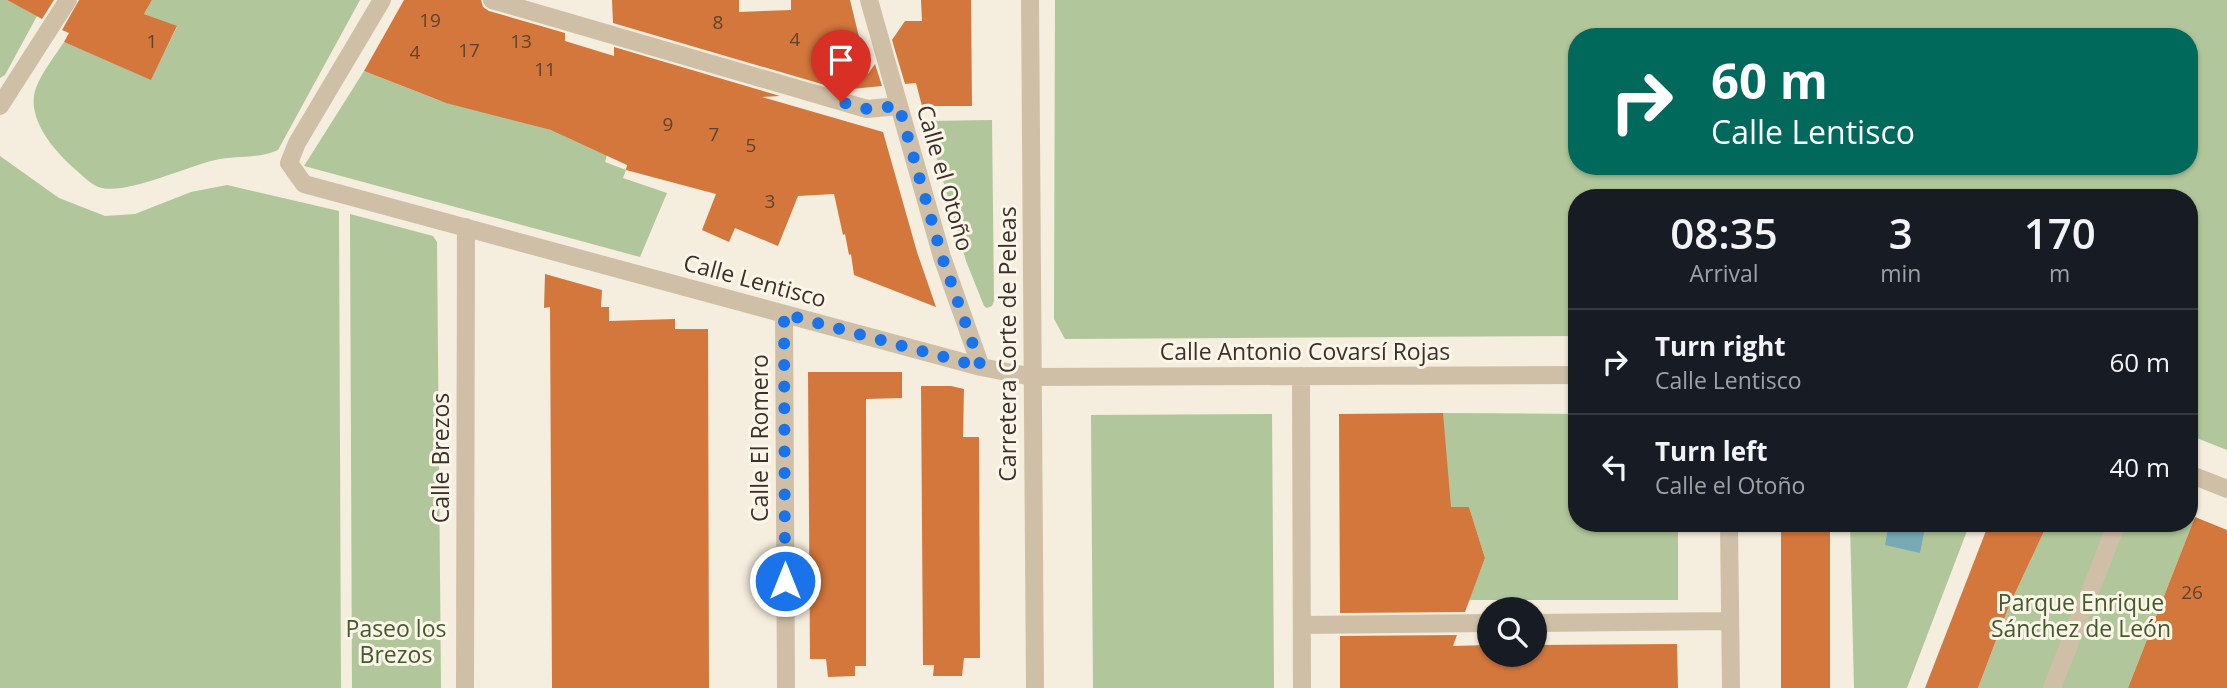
<!DOCTYPE html>
<meta charset="utf-8">
<style>
body{margin:0;font-family:"Open Sans",sans-serif;background:#242831;color:#f1f3f6;height:100vh;display:flex;flex-direction:column;font-size:26px;white-space:nowrap}
*{box-sizing:border-box;margin:0}
p{font-size:23px;color:#9ea1a6}
.icon{flex:none;width:38px;height:38px;fill:none;stroke:currentColor;stroke-width:2;stroke-linecap:round;stroke-linejoin:round}
.map{position:relative;flex:1;overflow:hidden}
.sheet{position:absolute;left:1568px;top:189px;width:630px;height:343px;display:flex;flex-direction:column;background:#171b24;border-radius:28px;box-shadow:0 2px 5px #0004}
.sheet>*{flex:none}
.banner{position:absolute;left:1568px;top:28px;width:630px;height:147px;border-radius:28px;box-shadow:0 2px 5px #0004;background:#00695c;color:#fff;overflow:hidden}
.buttons{position:absolute;left:1477px;top:597px;display:grid;gap:14px}
.buttons a{display:grid;place-items:center;width:70px;height:70px;border-radius:50%;background:#171b24;box-shadow:0 2px 5px #0004;font-size:35px}
.pin{position:absolute;display:grid;place-items:center;width:60px;height:60px;color:#fff;margin:-72px -30px;border-radius:50% 50% 50% 0;rotate:-45deg;box-shadow:0 0 7px #0007}
.pin .icon{rotate:45deg}
.me{position:absolute;width:77px;margin:-38px;rotate:0deg;stroke-linejoin:round;filter:drop-shadow(0 0 5px #0008)}
.turn{display:flex;align-items:center;gap:24px;height:147px;padding:0 28px;font-size:32px}
.turn .icon{width:91px;height:91px;stroke-width:2.5}
.turn b{display:block;font-size:49px;line-height:60px}
.eta{display:flex;justify-content:space-evenly;align-items:center;height:119px;text-align:center}
.eta b{font-size:42px;font-weight:600;line-height:49px}
ul{padding:0;list-style:none}
li{display:flex;align-items:center;gap:21px;height:105px;padding:0 28px;border-top:2px solid #363941}
li div{flex:1}
li b{display:block;font-size:26px}
li em{font-style:normal}
.map>svg:first-child{display:block}
.green{fill:#b1c69a;fill-rule:evenodd}
.water{fill:#78aab6}
.building{fill:#d4773c}
.lines{fill:none;stroke-linecap:round;stroke-linejoin:round}
.minor{stroke:#cfbfa7;stroke-width:18}
.route{stroke:#1a73e8;stroke-width:12;stroke-dasharray:0 21.6}
.labels{text-anchor:middle;stroke-width:6;stroke-linejoin:round;paint-order:stroke}
.number-label{font-size:19px;fill:#61422d}
.street-label{font-size:23px;fill:#3b3128;stroke:#fcf6ea}
.park-label{font-size:23px;fill:#425c29;stroke:#fcf6ea}
</style>
<div class="map">
<svg width="2227" height="688" viewBox="0 0 2227 688">
<rect width="100%" height="100%" fill="#f5eddd"/>
<path class="green" d="M 0,0 L 7,0 L 37,16 L 5,75 L 0,78 Z
M 152,0 L 360,0 L 278,150 C 259,159 236,155 215,160 C 186,167 127,194 102,188 C 92,186 83,176 76,170 C 55,152 25,118 36,88 C 42,72 55,56 64,42 L 151,79 L 177,27 L 144,14 Z
M 1055,0 L 2227,0 L 2227,450 L 2189,435 L 2189,198 L 1577,198 L 1577,336 L 1065,339 L 1054,319 ZM 1577,37 L 2189,37 L 2189,166 L 1577,166 Z
M 364,71 L 438,100 L 567,134 L 607,155 L 605,162 L 626,170 L 623,178 L 667,193 L 640,257 L 304,166 Z
M 992,120 L 994,301 L 992,306 L 987,308 L 984,306 L 966,261 L 926,121 Z
M 0,156 L 59,198 L 105,216 L 135,214 L 191,192 L 227,185 L 339,211 L 341,688 L 0,688 Z
M 350,214 L 433,236 L 437,242 L 441,688 L 352,688 Z
M 1443,413 L 1577,414 L 1577,523 L 1678,523 L 1678,600 L 1469,600 L 1485,558 L 1469,507 L 1443,507 Z
M 1272,414 L 1274,688 L 1093,688 L 1091,415 Z
M 2189,515 L 2195,517 L 2128,688 L 1978,688 L 2009,606 L 2048,523 L 2189,523 Z
M 1850,523 L 1970,523 L 1907,688 L 1854,688 Z"/>
<path class="water" d="M 1889,523 L 1926,523 L 1920,553 L 1885,545 Z"/>
<path class="building" d="M 7,0 L 54,0 L 42,19 Z
M 79,0 L 152,0 L 144,14 L 177,26 L 151,80 L 64,42 L 69,33 L 62,30 Z
M 404,0 L 481,0 L 483,7 L 489,11 L 565,33 L 565,41 L 614,56 L 614,47 L 780,96 L 762,97 L 883,132 L 917,252 L 936,307 L 854,275 L 851,254 L 849,255 L 845,234 L 843,235 L 834,194 L 798,196 L 778,246 L 735,228 L 729,242 L 702,230 L 716,194 L 626,170 L 627,165 L 551,130 L 446,103 L 364,71 Z
M 612,0 L 739,0 L 739,12 L 791,10 L 791,0 L 850,0 L 868,74 L 875,64 L 882,86 L 842,90 L 613,23 Z
M 921,0 L 971,0 L 972,106 L 922,106 L 916,83 L 905,84 L 892,40 L 905,21 L 922,21 Z
M 545,274 L 602,290 L 601,307 L 609,307 L 609,321 L 675,319 L 675,329 L 708,329 L 709,688 L 552,688 L 550,307 L 544,308 Z
M 808,372 L 902,372 L 902,398 L 866,399 L 866,666 L 855,666 L 855,676 L 828,677 L 826,659 L 810,659 Z
M 921,386 L 951,386 L 964,389 L 963,437 L 979,437 L 980,658 L 964,658 L 962,676 L 933,676 L 934,665 L 923,665 Z
M 1443,413 L 1451,507 L 1469,507 L 1485,558 L 1465,612 L 1340,613 L 1339,414 Z
M 2195,517 L 2227,530 L 2227,688 L 2128,688 Z
M 1781,523 L 1830,523 L 1830,688 L 1781,688 Z
M 1989,523 L 2048,523 L 2009,606 L 1978,688 L 1925,688 Z
M 1457,635 L 1453,646 L 1489,645 L 1489,654 L 1535,654 L 1535,645 L 1677,644 L 1678,688 L 1340,688 L 1340,636 Z"/>
<g class="lines">
<path class="minor" d="M 382,0 L 297,143 L 289,163 L 304,184 L 981,367 L 1033,377 L 1577,375
M 492,0 L 867,109 L 899,106
M 869,0 L 942,257 L 981,367
M 1030,0 L 1035,688
M 0,106 L 68,0
M 784,314 L 786,688
M 1301,376 L 1302,688
M 2189,474 L 2227,489
M 1729,523 L 1731,688
M 1535,623 L 1730,621
M 1302,625 L 1489,623
M 465,688 L 466,227
M 2052,688 L 2117,523"/>
</g>
<g class="lines">
<path class="route" d="M 785,581 L 784,314 L 981,367 L 942,257 L 899,106 L 867,109 L 841,102"/>
</g>
<g class="labels">
<g class="number-label">
<text x="430" y="27">19</text>
<text x="718" y="29">8</text>
<text x="795" y="46">4</text>
<text x="152" y="48">1</text>
<text x="521" y="48">13</text>
<text x="469" y="57">17</text>
<text x="415" y="59">4</text>
<text x="545" y="76">11</text>
<text x="668" y="131">9</text>
<text x="714" y="141">7</text>
<text x="751" y="152">5</text>
<text x="770" y="208">3</text>
<text x="2192" y="599">26</text>
</g>
<g class="street-label">
<text transform="translate(945 178) rotate(74)" y="8">Calle el Otoño</text>
<text transform="translate(755 281) rotate(15)" y="8">Calle Lentisco</text>
<text transform="translate(1008 344) rotate(-90)" y="8">Carretera Corte de Peleas</text>
<text x="1305" y="360">Calle Antonio Covarsí Rojas</text>
<text transform="translate(760 438) rotate(-90)" y="8">Calle El Romero</text>
<text transform="translate(441 458) rotate(-90)" y="8">Calle Brezos</text>
</g>
<g class="park-label">
<text x="2081" y="611">Parque Enrique<tspan x="2081" dy="26">Sánchez de León</tspan></text>
<text x="396" y="637">Paseo los<tspan x="396" dy="26">Brezos</tspan></text>
</g>
</g>
</svg>
<div class="buttons">
<a><svg class="icon" aria-label="search" viewBox="0 0 24 24"><circle cx="10" cy="10" r="6"/><path d="M15 15l6 6"/></svg></a>
</div>
<div class="pin" style="left:841px;top:102px;background:#d93025"><svg class="icon" aria-label="arrive" viewBox="0 0 24 24"><path d="M6 21V4h12l-3 4 3 4H6"/></svg></div>
<svg class="me" style="left:785px;top:581px" viewBox="-20 -20 40 40"><circle r="17" fill="#1a73e8" stroke="#fff" stroke-width="3"/><path d="M0-11L8 9 0 5-8 9z" fill="#fff"/></svg>
<div class="banner">
<div class="turn"><svg class="icon" aria-label="right" viewBox="0 0 24 24"><path d="M7 20v-9h11M14 6l5 5-5 5"/></svg><div><b>60 m</b>Calle Lentisco</div></div>
</div>
<section class="sheet">
<div class="eta">
<div><b>08:35</b><p>Arrival</p></div>
<div><b>3</b><p>min</p></div>
<div><b>170</b><p>m</p></div>
</div>
<ul>
<li><svg class="icon" aria-label="right" viewBox="0 0 24 24"><path d="M7 20v-9h11M14 6l5 5-5 5"/></svg><div><b>Turn right</b><p>Calle Lentisco</p></div><em>60 m</em></li>
<li><svg class="icon" aria-label="left" viewBox="0 0 24 24"><path d="M17 20v-9H6M10 6l-5 5 5 5"/></svg><div><b>Turn left</b><p>Calle el Otoño</p></div><em>40 m</em></li>
</ul>
</section>
</div>
